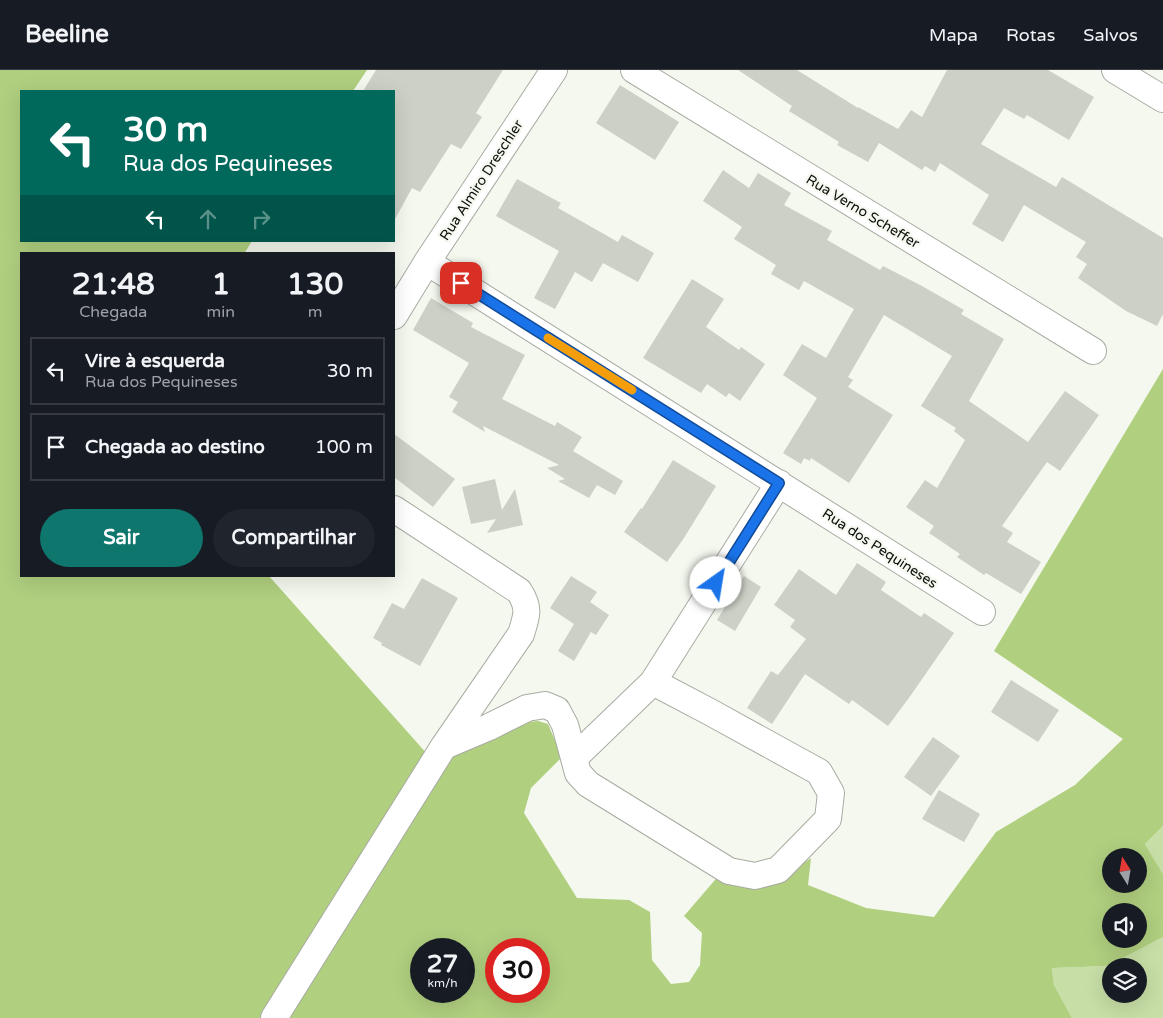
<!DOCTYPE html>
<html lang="pt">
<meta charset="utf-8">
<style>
body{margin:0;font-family:"Varela Round",sans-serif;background:#20242c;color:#f1f3f6;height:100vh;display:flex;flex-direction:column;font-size:19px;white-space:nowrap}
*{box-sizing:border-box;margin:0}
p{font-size:16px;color:#9ea1a6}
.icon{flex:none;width:28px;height:28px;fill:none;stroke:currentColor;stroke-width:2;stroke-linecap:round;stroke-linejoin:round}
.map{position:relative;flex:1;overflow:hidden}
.details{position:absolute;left:20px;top:182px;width:375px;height:325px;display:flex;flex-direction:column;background:#171b24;border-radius:0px;box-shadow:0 5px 20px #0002}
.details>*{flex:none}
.hud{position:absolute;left:20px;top:20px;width:375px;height:152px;border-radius:0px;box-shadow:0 5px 20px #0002;background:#00695c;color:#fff;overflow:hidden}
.needle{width:32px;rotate:349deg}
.buttons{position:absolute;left:1102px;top:778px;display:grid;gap:10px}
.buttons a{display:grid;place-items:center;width:45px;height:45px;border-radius:50%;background:#171b24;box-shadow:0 5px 20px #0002;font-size:25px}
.speed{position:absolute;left:410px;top:868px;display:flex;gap:10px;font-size:25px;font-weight:700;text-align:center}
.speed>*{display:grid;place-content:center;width:65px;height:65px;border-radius:50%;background:#171b24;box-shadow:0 5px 20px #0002;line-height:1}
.speed small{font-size:12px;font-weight:400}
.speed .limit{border:8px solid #d22;background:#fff;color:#111}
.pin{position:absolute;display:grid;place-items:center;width:42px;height:42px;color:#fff;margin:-21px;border-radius:10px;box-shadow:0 2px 8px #0006}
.me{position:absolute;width:55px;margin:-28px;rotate:32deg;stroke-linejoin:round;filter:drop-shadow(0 0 4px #0008)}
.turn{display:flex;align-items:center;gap:18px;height:105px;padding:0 20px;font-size:22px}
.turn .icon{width:65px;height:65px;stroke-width:2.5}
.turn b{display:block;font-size:35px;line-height:42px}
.lanes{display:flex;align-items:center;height:48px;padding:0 20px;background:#0003;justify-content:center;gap:25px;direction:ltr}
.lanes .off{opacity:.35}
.eta{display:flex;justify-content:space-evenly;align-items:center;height:85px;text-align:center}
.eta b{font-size:30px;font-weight:800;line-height:35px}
.action{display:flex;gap:10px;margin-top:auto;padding:10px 20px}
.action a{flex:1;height:58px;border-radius:30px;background:#0f766e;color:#fff;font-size:20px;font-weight:800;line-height:58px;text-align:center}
.action a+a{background:#20242c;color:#f1f3f6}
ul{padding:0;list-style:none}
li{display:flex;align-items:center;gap:15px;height:68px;margin:0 10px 8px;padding:0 10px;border:2px solid #363941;border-radius:0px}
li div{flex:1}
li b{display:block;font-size:19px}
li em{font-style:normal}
header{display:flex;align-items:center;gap:30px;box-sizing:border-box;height:70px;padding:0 25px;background:#171b24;border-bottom:1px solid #363941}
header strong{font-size:24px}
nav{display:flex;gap:28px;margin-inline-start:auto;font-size:18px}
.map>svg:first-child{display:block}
.green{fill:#c7dea6;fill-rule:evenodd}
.forest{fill:#b0cf7f;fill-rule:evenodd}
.building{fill:#ccd0c6}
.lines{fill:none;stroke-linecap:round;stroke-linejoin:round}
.minor-casing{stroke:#a7aca2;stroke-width:28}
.minor{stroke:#fff;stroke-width:26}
.route-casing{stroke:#114b97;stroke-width:12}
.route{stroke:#1a73e8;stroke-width:9}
.slow{stroke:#f59e0b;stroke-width:9}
.labels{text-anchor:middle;stroke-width:4.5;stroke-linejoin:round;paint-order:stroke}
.street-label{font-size:14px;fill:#0d0e0b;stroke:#f4f8ee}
</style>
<header>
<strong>Beeline</strong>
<nav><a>Mapa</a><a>Rotas</a><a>Salvos</a></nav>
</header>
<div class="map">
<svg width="1163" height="948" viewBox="0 0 1163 948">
<rect width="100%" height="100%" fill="#f4f8ee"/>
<path class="green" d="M 1163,756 L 1163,804 L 1145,774 Z
M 1163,867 L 1163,948 L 1072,948 L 1054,915 L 1052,898 L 1108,896 ZM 1111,896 L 1139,896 L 1139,924 L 1111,924 Z"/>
<path class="forest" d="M 0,0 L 367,0 L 353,21 L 21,21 L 21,171 L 252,171 L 244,184 L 21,184 L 21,506 L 269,506 L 428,685 L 267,948 L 0,948 Z
M 1163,299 L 1163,756 L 1145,774 L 1163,804 L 1163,867 L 1108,896 L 1052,898 L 1054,915 L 1072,948 L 286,948 L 452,685 L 526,652 L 538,651 L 548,654 L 562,687 L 531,718 L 524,743 L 577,828 L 629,830 L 650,842 L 652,890 L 671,914 L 689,912 L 700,895 L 702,863 L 684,846 L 721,803 L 779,810 L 811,788 L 808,815 L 866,838 L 934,847 L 996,762 L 1075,715 L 1123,669 L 994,581 ZM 1111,786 L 1139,786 L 1139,814 L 1111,814 ZM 1111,841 L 1139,841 L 1139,869 L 1111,869 ZM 421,879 L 464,879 L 464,921 L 421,921 ZM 496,879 L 539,879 L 539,921 L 496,921 Z"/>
<path class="building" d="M 376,0 L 503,0 L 476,43 L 482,47 L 461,79 L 451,74 L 420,122 L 412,118 L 394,151 L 394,21 L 363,21 Z
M 738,0 L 797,0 L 858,38 L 858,37 L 898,59 L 911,40 L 922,47 L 947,0 L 1048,0 L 1094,27 L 1069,70 L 1027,45 L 1024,49 L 1004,38 L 981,74 L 1056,117 L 1062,107 L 1163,168 L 1163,244 L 1157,256 L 1126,241 L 1078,208 L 1087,194 L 1076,187 L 1086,172 L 1024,135 L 1003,172 L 972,154 L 989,125 L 940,93 L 935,102 L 925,96 L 922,100 L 879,73 L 868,92 L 837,75 L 839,72 L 789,41 L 792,36 Z
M 620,15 L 679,52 L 655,90 L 596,53 Z
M 723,100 L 749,118 L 758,103 L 791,123 L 784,135 L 832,161 L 827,170 L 880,200 L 883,196 L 922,216 L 964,240 L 961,244 L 1004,269 L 969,331 L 1028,372 L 1065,321 L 1099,345 L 1060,401 L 1047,392 L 1002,456 L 1013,463 L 1007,472 L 1041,492 L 1021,524 L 986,503 L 984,505 L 957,487 L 960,484 L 929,463 L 934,456 L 906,437 L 925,410 L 937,418 L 965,370 L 954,361 L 956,358 L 921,336 L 952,286 L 884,245 L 848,307 L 853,310 L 848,317 L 893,345 L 849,413 L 811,388 L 810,391 L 804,388 L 801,394 L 783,383 L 817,328 L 783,305 L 802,274 L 826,288 L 854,239 L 804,211 L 799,220 L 771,204 L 776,195 L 734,169 L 742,157 L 703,131 Z
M 517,109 L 561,133 L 558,138 L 618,172 L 622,165 L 654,183 L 638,212 L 603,193 L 592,212 L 575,202 L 555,239 L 534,228 L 559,181 L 496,146 Z
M 692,209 L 724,229 L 706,257 L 739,280 L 741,277 L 765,294 L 740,331 L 729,323 L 726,327 L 707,314 L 701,323 L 643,288 Z
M 431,228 L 473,253 L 471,257 L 525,285 L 502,329 L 555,356 L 557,352 L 582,367 L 573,381 L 623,411 L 615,425 L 597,415 L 589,428 L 558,411 L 565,409 L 547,398 L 559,395 L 483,356 L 485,362 L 452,342 L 458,332 L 449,327 L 469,293 L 413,260 Z
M 394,364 L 455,409 L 433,437 L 394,407 Z
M 673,390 L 716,416 L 684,468 L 667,492 L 624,462 L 641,438 L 642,439 Z
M 495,409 L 502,440 L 515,419 L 523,455 L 487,463 L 496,449 L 471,454 L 462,417 Z
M 857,493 L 886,512 L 881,520 L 921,547 L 924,543 L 954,563 L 911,625 L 888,656 L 852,630 L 849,634 L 805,604 L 772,654 L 747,638 L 771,601 L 778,605 L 806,569 L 790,557 L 795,550 L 774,535 L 799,499 L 836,525 Z
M 571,506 L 597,522 L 590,532 L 609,545 L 596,565 L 591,562 L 574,591 L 558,581 L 574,554 L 550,538 Z
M 744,506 L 761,517 L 735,561 L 717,550 Z
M 422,508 L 458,528 L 420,596 L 381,575 L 382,573 L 373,568 L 392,533 L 404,539 Z
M 1011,610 L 1059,640 L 1038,672 L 991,642 Z
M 933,667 L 960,686 L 931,726 L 904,707 Z
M 939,720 L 980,744 L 964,772 L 922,749 Z"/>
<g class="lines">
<defs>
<path id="minor" d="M 634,0 L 1093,281
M 1115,0 L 1163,29
M 427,192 L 982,542
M 394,246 L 427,192 L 554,0
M 653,612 L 779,413
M 444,676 L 489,657 L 527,638 L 545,635 L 557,640 L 565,655 L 578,703 L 588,714 L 729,801 L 755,806 L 778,800 L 828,749 L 831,723 L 819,702 L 710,642 L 653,612 L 574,688
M 274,948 L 444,676 L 521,564 C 527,545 530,538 519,521 L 394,439"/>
</defs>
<use href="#minor" class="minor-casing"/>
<use href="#minor" class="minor"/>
</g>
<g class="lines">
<defs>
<path id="route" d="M 461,213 L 779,413 L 716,513"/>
</defs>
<use href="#route" class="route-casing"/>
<use href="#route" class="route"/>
<path class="slow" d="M 548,268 L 632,320"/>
</g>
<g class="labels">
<g class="street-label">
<text transform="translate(481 110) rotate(-57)" y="5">Rua Almiro Dreschler</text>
<text transform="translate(863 141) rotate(31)" y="5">Rua Verno Scheffer</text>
<text transform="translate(880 478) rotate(33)" y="5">Rua dos Pequineses</text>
</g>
</g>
</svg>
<div class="buttons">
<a><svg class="needle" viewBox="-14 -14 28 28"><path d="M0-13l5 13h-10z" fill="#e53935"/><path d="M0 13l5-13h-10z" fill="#9ea1a6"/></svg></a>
<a><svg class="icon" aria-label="sound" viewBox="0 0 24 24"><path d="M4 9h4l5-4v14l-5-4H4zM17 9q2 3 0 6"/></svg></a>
<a><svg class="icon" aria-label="layers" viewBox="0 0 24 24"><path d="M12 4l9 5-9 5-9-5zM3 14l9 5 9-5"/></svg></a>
</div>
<div class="speed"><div>27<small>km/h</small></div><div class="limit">30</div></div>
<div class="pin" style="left:461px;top:213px;background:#d93025"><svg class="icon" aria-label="arrive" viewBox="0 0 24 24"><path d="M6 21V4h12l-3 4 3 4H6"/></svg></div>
<svg class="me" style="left:716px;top:513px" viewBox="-20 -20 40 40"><circle r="19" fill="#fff"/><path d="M0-13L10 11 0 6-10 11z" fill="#1a73e8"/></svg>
<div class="hud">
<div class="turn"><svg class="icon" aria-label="left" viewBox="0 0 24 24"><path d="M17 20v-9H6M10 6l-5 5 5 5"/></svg><div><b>30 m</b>Rua dos Pequineses</div></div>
<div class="lanes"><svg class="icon" aria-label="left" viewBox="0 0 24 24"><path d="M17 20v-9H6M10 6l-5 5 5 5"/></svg><svg class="icon off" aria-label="ahead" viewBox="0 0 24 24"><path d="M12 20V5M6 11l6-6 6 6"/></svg><svg class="icon off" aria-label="right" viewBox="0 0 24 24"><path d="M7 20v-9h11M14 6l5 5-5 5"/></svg></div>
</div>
<section class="details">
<div class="eta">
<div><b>21:48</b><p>Chegada</p></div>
<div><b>1</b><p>min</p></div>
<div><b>130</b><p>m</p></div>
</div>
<ul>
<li><svg class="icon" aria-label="left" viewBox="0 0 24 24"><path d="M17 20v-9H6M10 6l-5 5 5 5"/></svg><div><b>Vire à esquerda</b><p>Rua dos Pequineses</p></div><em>30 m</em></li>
<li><svg class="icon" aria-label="arrive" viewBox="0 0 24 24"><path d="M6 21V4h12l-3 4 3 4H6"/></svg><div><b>Chegada ao destino</b></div><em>100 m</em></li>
</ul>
<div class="action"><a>Sair</a><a>Compartilhar</a></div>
</section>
</div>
